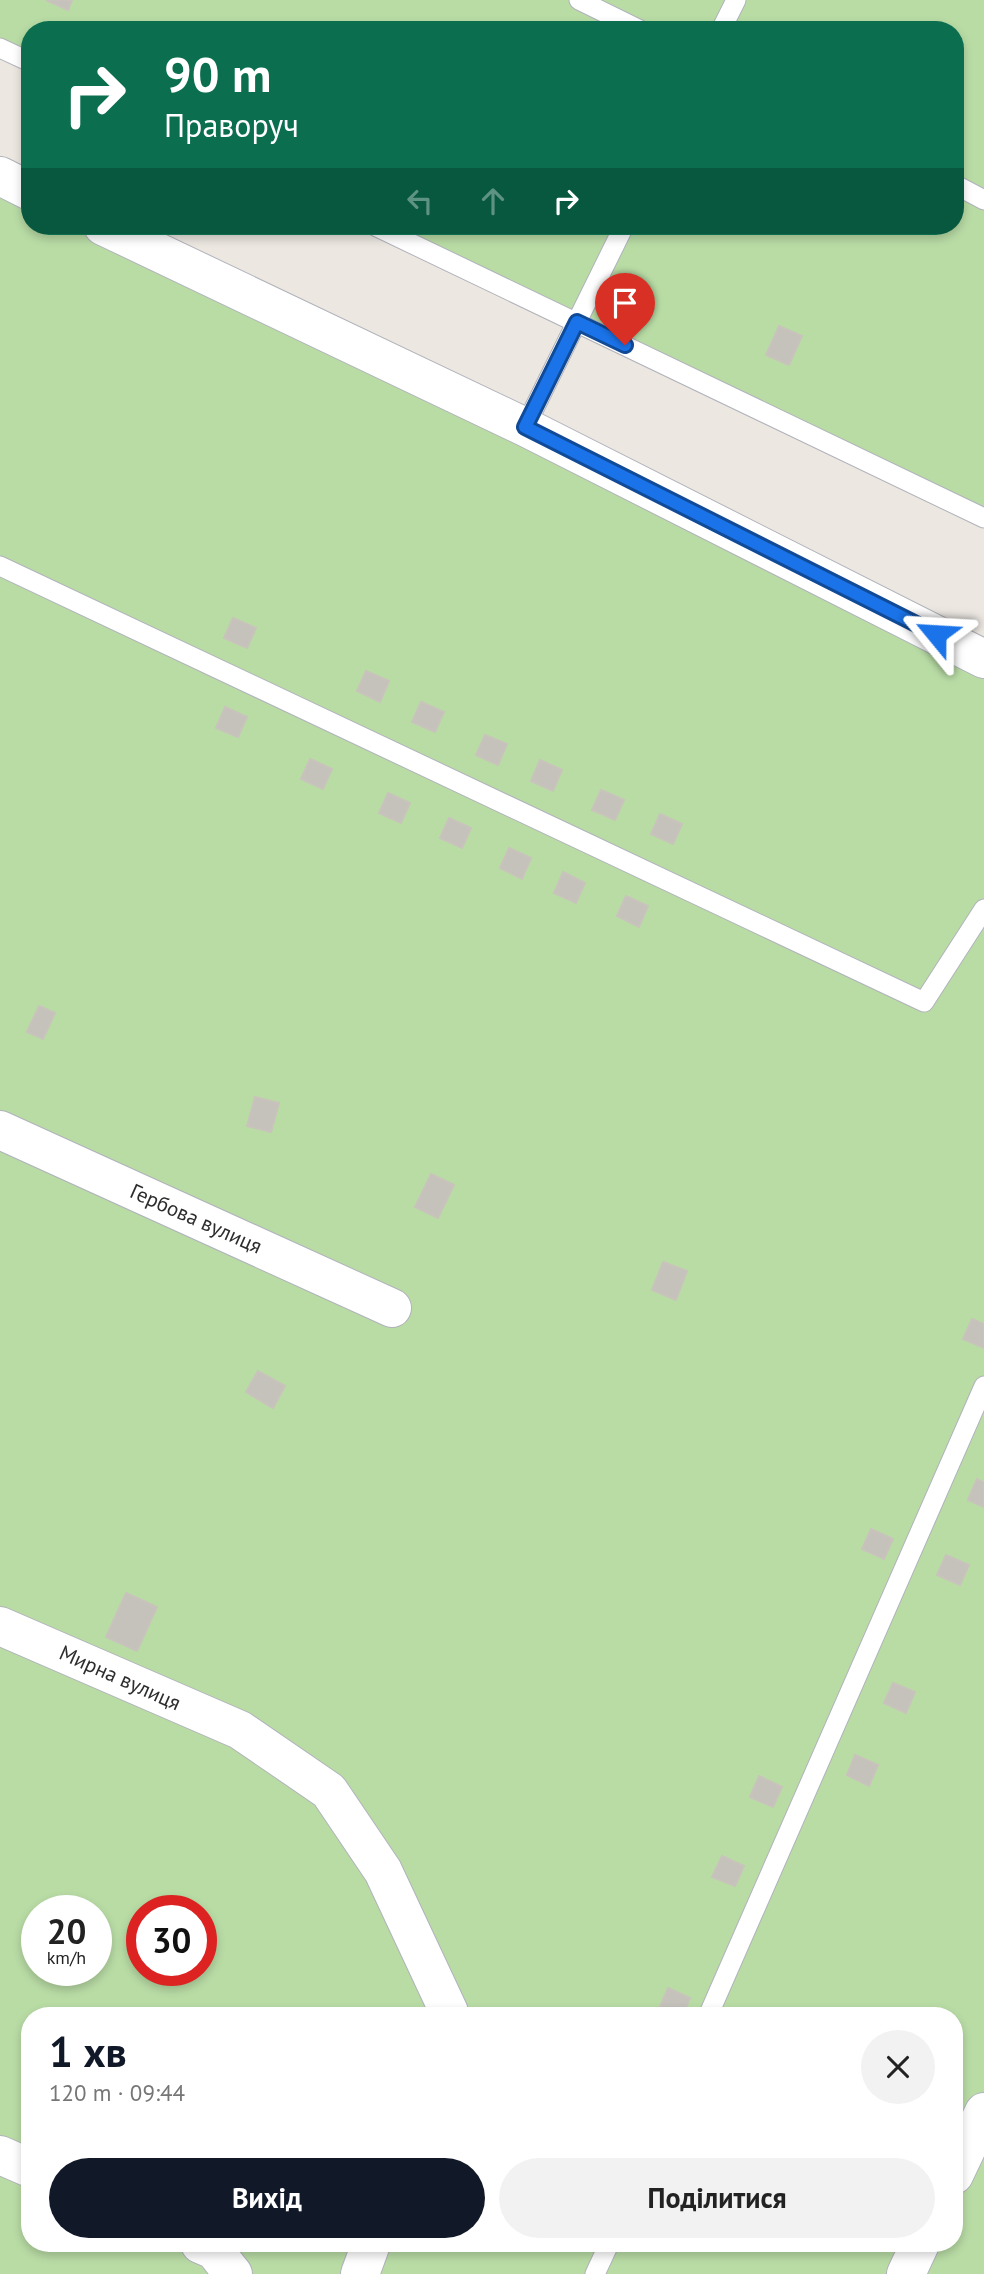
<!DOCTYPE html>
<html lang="uk">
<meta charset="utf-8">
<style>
body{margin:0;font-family:"PT Sans",sans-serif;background:#f2f2f2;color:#222;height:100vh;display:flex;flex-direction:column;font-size:26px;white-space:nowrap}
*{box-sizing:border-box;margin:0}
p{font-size:23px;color:#767676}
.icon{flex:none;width:38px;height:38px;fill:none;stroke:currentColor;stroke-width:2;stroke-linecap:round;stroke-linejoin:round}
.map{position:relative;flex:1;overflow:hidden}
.details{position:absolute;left:21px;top:2007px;width:942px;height:245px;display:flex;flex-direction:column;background:#fff;border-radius:28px;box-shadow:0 4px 10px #0003}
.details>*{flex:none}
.banner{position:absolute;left:21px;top:21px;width:943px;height:214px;border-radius:28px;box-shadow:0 4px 10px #0003;background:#0b6e4f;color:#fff;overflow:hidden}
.speed{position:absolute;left:21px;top:1895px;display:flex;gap:14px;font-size:35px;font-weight:700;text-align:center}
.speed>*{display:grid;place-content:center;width:91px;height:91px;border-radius:50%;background:#fff;box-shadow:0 4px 10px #0003;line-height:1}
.speed small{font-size:18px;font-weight:400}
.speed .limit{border:10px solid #d22;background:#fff;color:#111}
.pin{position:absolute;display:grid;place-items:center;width:60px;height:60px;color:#fff;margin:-72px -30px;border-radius:50% 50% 50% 0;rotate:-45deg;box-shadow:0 0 7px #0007}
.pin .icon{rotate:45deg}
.me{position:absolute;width:77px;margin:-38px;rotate:297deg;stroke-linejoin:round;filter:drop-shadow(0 0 5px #0008)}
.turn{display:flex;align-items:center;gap:24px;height:147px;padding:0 28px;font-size:32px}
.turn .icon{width:91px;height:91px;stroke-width:2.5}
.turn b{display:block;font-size:49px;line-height:60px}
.lanes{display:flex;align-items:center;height:66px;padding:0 28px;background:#0003;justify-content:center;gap:35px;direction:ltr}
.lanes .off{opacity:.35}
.round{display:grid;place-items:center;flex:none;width:74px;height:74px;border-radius:37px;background:#f2f2f2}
.overview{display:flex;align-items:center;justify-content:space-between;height:119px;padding:0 28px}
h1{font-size:42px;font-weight:700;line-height:52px;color:#111827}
.action{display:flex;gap:14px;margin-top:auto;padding:14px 28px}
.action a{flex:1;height:80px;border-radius:42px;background:#111827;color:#fff;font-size:28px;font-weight:700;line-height:80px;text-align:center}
.action a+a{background:#f2f2f2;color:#222}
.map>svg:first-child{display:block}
.green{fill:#b9dca5;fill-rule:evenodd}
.building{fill:#c5c2bc;stroke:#c8c3bb;stroke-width:2}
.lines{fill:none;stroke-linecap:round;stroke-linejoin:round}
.service-casing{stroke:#b1b3bb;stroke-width:21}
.minor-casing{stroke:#b1b3bb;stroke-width:40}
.service{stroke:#fff;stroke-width:19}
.minor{stroke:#fff;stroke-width:38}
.route-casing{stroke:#114b97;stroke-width:18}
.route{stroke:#1a73e8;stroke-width:12}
.labels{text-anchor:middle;stroke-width:5;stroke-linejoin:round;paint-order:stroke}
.street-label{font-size:21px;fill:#2d2d2d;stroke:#fff}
</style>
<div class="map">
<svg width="984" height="2274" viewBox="0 0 984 2274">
<rect width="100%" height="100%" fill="#ece7e1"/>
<path class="green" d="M 0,0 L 984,0 L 984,518 L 378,226 L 956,226 L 956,30 L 30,30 L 30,58 L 0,44 Z
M 0,176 L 30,191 L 30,226 L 103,226 L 984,659 L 984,2274 L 0,2274 ZM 37,1911 L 96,1911 L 96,1970 L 37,1970 ZM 142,1911 L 201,1911 L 201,1970 L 142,1970 ZM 30,2016 L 954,2016 L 954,2244 L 30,2244 Z"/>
<path class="building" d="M 46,0 L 72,0 L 68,10 Z
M 779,326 L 802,336 L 789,365 L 766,355 Z
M 233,618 L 256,628 L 247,648 L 224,638 Z
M 366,671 L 389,681 L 380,702 L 357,691 Z
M 421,702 L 444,712 L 435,732 L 412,722 Z
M 225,707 L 247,717 L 238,737 L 216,728 Z
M 485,735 L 507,744 L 498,765 L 476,755 Z
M 310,759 L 332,769 L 323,789 L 301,779 Z
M 540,760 L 562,770 L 553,791 L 531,781 Z
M 601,790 L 624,800 L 615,820 L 592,810 Z
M 388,793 L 410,803 L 401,823 L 379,813 Z
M 660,814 L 682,824 L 673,844 L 651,834 Z
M 449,818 L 471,828 L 462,848 L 440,838 Z
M 509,848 L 531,858 L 522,879 L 500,868 Z
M 563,872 L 585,883 L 576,903 L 554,893 Z
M 626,896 L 648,906 L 639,927 L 617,916 Z
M 39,1006 L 55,1013 L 43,1039 L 27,1032 Z
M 255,1097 L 279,1103 L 271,1132 L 247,1126 Z
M 431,1174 L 454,1185 L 438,1218 L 415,1207 Z
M 663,1262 L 687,1271 L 676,1300 L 652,1290 Z
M 972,1319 L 984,1324 L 984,1348 L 963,1339 Z
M 258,1371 L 285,1386 L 273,1408 L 246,1392 Z
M 977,1479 L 984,1483 L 984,1507 L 968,1500 Z
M 871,1529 L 893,1539 L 884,1559 L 862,1549 Z
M 946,1555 L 969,1565 L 960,1585 L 937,1575 Z
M 126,1593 L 157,1607 L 137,1651 L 106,1637 Z
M 893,1683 L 915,1692 L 906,1713 L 884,1703 Z
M 855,1755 L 878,1765 L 869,1786 L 847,1775 Z
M 759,1776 L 782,1787 L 773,1807 L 750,1797 Z
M 722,1856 L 744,1866 L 735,1886 L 712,1877 Z
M 668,1988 L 690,1998 L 683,2016 L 676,2016 L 659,2009 Z"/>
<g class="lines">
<defs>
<path id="service" d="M 579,0 L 640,30
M 721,30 L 736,0
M 0,48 L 30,62
M 956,185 L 984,200
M 375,226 L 984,518
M 525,427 L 624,226
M 0,566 L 924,1002 L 984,909
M 708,2016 L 984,1386
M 595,2274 L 609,2244"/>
<path id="minor" d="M 0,176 L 30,191
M 103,226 L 525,427 L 984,659
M 0,1130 L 392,1308
M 0,1626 L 240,1730 L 329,1791 L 383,1871 L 449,2012 L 448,2016
M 0,2155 L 30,2168
M 954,2175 L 984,2112
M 200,2244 L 214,2250 L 233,2274
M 360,2274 L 371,2244
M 906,2274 L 920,2244"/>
</defs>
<use href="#service" class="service-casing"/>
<use href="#minor" class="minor-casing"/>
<use href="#service" class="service"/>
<use href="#minor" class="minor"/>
</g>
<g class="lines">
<defs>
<path id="route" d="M 625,345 L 577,322 L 525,427 L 936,634"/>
</defs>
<use href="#route" class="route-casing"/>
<use href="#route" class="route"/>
</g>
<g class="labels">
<g class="street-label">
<text transform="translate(196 1219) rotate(24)" y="7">Гербова вулиця</text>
<text transform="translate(120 1678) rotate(24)" y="7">Мирна вулиця</text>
</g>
</g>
</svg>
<div class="speed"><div>20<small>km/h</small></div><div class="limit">30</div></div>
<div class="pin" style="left:625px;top:345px;background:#d93025"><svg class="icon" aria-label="arrive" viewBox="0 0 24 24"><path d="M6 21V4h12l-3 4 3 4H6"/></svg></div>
<svg class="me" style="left:936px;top:634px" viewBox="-20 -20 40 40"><path d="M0-17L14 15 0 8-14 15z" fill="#1a73e8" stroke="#fff" stroke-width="4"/></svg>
<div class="banner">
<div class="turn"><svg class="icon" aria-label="right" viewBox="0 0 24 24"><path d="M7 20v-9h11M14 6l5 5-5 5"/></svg><div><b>90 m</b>Праворуч</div></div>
<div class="lanes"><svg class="icon off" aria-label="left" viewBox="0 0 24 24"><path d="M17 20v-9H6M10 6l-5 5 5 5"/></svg><svg class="icon off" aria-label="ahead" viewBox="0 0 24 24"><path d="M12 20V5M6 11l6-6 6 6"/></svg><svg class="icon" aria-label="right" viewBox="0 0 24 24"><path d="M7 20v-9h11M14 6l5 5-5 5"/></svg></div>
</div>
<section class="details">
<div class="overview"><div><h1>1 хв</h1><p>120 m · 09:44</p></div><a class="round"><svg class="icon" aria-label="close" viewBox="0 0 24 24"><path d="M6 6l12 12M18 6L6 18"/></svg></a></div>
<div class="action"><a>Вихід</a><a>Поділитися</a></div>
</section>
</div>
